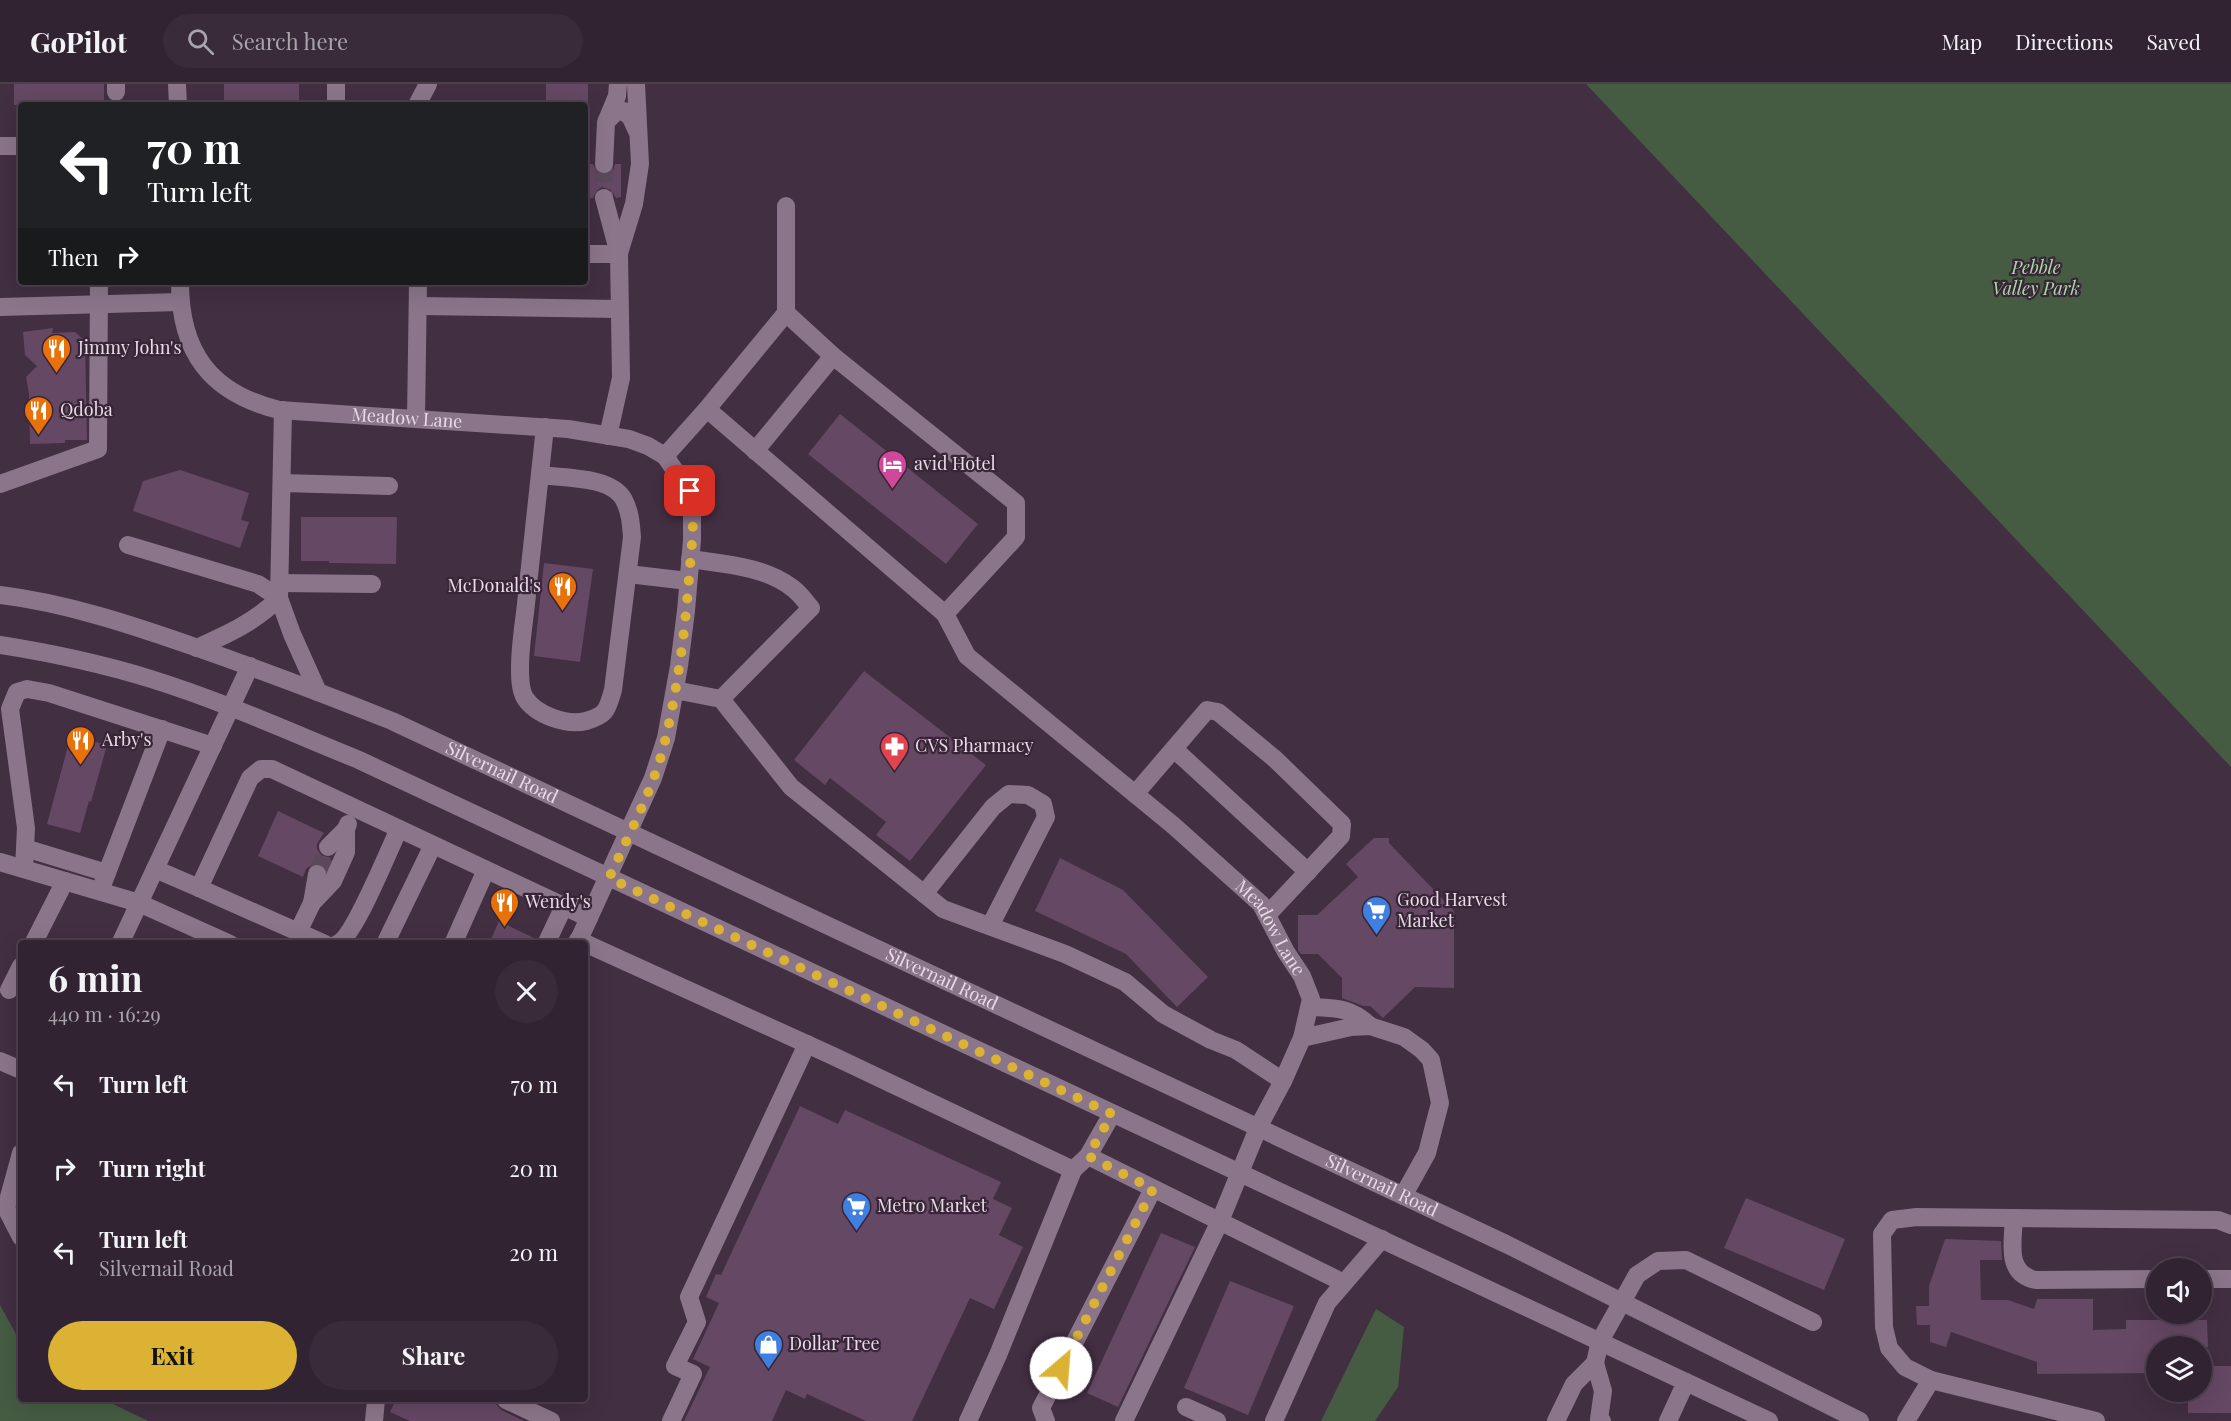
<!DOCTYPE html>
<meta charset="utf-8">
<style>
body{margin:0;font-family:"Playfair Display",serif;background:#3a2b3a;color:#f1f3f6;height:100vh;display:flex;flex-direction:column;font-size:22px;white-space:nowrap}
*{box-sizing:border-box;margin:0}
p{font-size:20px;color:#a8a4ac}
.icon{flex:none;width:33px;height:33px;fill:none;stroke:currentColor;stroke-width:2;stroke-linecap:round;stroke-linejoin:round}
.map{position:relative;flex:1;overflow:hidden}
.details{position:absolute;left:18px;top:856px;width:570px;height:462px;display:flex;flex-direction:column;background:#322332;border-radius:6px;box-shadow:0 6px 24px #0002,0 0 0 2px #4d404d}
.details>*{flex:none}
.guide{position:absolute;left:18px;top:18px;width:570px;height:183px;border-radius:6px;box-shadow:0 6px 24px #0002,0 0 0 2px #4d404d;background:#202124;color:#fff;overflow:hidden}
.fabs{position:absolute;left:2146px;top:1174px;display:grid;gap:12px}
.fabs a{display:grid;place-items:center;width:66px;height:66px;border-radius:50%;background:#322332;box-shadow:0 6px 24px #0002,0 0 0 2px #4d404d;font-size:30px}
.pin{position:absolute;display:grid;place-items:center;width:51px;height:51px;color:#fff;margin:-26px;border-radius:12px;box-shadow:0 3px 9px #0006}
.me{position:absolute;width:66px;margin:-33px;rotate:27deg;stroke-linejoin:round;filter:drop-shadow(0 0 4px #0008)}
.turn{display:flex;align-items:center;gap:21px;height:126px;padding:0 30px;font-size:27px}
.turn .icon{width:78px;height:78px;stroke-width:2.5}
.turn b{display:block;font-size:42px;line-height:51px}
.then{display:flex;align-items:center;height:57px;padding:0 30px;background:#0003;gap:12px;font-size:22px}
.round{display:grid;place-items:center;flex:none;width:63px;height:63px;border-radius:32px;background:#3a2b3a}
.overview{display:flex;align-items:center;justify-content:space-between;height:102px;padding:0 30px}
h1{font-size:36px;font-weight:700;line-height:45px}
.action{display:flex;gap:12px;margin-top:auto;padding:12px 30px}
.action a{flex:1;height:69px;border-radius:36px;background:#dbb233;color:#111;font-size:24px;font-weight:700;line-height:69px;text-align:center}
.action a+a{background:#3a2b3a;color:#f1f3f6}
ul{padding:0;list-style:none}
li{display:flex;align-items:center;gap:18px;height:84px;padding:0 30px}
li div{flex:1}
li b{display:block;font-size:22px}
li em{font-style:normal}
header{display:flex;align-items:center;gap:36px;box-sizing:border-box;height:84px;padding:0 30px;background:#322332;border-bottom:2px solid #4d404d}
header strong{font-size:28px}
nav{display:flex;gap:33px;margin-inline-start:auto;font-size:21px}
.search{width:420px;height:54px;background:#3a2b3a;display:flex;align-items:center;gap:15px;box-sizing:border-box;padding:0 21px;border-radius:33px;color:#a8a4ac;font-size:22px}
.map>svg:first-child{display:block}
.green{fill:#455c43}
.building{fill:#654864}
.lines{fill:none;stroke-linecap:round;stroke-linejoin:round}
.minor-tunnel{stroke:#5b495b;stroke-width:18;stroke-dasharray:18 9;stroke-linecap:butt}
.minor{stroke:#8b758a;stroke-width:18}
.route{stroke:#dbb233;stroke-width:10;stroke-dasharray:0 18}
.labels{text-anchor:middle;stroke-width:4.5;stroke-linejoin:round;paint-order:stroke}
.park-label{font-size:18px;font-style:italic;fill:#a8d8a4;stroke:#382537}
.poi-label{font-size:18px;fill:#e8dbe7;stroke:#382537;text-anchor:start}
.street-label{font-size:18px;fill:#e8dbe7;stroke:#382537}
</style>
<header>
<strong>GoPilot</strong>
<div class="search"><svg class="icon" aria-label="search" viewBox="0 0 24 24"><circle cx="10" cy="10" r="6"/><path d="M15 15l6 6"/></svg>Search here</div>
<nav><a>Map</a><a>Directions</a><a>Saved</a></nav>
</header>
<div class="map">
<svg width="2231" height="1337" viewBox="0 0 2231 1337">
<rect width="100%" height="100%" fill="#422f42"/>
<path class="green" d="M 1586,0 L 2231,0 L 2231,683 Z
M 0,1221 L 17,1252 L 21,1256 L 21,1316 L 105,1316 L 148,1337 L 0,1337 Z
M 1376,1225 L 1404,1243 L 1398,1303 L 1375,1337 L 1321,1337 Z"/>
<path class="building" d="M 14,0 L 104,0 L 104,21 L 14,21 Z
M 224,0 L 299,0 L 299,21 L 224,21 Z
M 546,0 L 588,0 L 588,21 L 546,21 Z
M 585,80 L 593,80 L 597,89 L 604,91 L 613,87 L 615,80 L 621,80 L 621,113 L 616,114 L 611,106 L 602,103 L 596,107 L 593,114 L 585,114 Z
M 53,244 L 52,249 L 75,248 L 85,257 L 87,356 L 65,356 L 65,359 L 30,360 L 29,310 L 26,293 L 37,282 L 25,271 L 23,248 Z
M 840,330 L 978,440 L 946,480 L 808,370 Z
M 180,386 L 249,409 L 241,436 L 249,438 L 240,464 L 133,427 L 143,397 Z
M 301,433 L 397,433 L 396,480 L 329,479 L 329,477 L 301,477 Z
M 544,479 L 593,485 L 580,578 L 534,572 Z
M 864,587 L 986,681 L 910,777 L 876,751 L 886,738 L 830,694 L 825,701 L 794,676 Z
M 71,651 L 107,661 L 91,718 L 89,717 L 80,749 L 47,740 Z
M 278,727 L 324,749 L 317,760 L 317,765 L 321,771 L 331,774 L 326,784 L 319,779 L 314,779 L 306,785 L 303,793 L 258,772 Z
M 1374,754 L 1389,754 L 1389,759 L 1454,827 L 1454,904 L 1415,903 L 1383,934 L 1370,922 L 1363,922 L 1342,914 L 1342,894 L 1318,870 L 1301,870 L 1298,866 L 1298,831 L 1317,831 L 1358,793 L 1346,780 Z
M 1060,774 L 1123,806 L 1208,893 L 1177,923 L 1126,870 L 1035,827 Z
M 499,837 L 536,855 L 535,860 L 489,860 Z
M 800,1022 L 838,1040 L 845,1026 L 1001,1098 L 993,1115 L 1012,1124 L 999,1151 L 1023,1163 L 994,1225 L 970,1214 L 912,1337 L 866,1337 L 807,1310 L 805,1315 L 786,1306 L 772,1337 L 684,1337 L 710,1283 L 693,1275 L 719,1219 L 706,1213 L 716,1190 L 721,1191 Z
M 1746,1114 L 1845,1155 L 1824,1206 L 1724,1164 Z
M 1161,1149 L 1195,1163 L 1118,1323 L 1087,1309 Z
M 1945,1155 L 2001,1157 L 2002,1176 L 1980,1176 L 1981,1216 L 2008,1216 L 2034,1225 L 2037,1215 L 2093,1215 L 2093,1246 L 2126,1245 L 2126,1236 L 2207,1236 L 2208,1263 L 2157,1263 L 2157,1289 L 2037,1290 L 2037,1278 L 1951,1248 L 1946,1263 L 1930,1258 L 1930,1241 L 1917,1241 L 1916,1222 L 1929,1222 L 1929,1202 Z
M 1230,1197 L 1294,1222 L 1248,1331 L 1184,1304 Z
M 2202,1282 L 2231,1282 L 2231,1329 L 2188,1329 L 2188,1308 L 2202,1308 Z
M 396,1316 L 486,1316 L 496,1320 L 501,1326 L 524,1337 L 410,1337 L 390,1328 Z"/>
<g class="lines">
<path class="minor-tunnel" d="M 604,80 L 604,114
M 317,790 L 328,763"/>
<g class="minor">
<path d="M 116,0 L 116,8"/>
<path d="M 177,0 L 178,21"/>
<path d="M 336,21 L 336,0"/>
<path d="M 417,21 L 428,0"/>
<path d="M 607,36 L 617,12 L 618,0"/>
<path d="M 0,62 L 21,62"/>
<path d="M 604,80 L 606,38 L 616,28 L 624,27 L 631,34 L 637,47"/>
<path d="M 604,114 L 619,170 L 621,294 L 608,352"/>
<path d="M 786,122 L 786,229"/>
<path d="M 619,169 L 634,120 L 640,80 L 636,0"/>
<path d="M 585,170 L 619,170"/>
<path id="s1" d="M 180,198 C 180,268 210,309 279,326 L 568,345 L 629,355 L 648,362 L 665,372 L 689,407 L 692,421 L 692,456 L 686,527 L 679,582 L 666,654 L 653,694 L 577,860"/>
<path d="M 419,222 L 618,225"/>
<path d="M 0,223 L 180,218"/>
<path d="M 833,272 L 1016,419 L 1016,453 L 945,530"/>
<path d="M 707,325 L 786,229 L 833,272 L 755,367"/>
<path d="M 283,326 L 279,514 L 292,550 L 318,608"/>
<path d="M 416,334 L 418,198"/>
<path id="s2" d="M 665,372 L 707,325 L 945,530 L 967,572 L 1174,742 L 1261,820 L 1286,868 L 1302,892 L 1311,915 L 1302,954 L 1283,997 L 1259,1042 L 1220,1137 L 1124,1337"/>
<path d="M 540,391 C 563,394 612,392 624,416 C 630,427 631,440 632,453 L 613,606 C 607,626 607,631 586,637 C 567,642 536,631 525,614 C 520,606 520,593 520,583 C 520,559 525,534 527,510 C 533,455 539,399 545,343"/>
<path d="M 282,399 L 389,402"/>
<path d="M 0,400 L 98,365 L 99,198"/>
<path d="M 128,461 L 258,500 L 279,514"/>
<path d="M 690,475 C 723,480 763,482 791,503 C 799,508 805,517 811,524 L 721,615"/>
<path d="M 628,490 L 688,497"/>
<path d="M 279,499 L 372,500"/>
<path id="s3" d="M 0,511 C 66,519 132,541 195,563 C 261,586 327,611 392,637 L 1506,1160 L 1860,1337"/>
<path d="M 0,561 C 51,569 102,580 151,595 C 222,617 290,648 359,676 C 829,897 1300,1115 1769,1337"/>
<path d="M 197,564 C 228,550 255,538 279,514"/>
<path d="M 675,606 L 721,615 L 791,703 L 943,825 L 1065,870 L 1125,898 L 1163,930 L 1211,956 L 1236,966 L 1283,997"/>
<path d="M 1174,665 L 1308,788"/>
<path d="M 1135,710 L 1207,626 L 1218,628 L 1275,675 L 1342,740 L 1341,752 L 1267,831"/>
<path d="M 328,763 L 346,745 L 348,740"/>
<path d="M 25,764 L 107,789"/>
<path d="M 0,778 L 139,819 L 230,860"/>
<path d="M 24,785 L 26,744 L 10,625 L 17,608 L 27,605 L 49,609 L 213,662"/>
<path d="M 155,785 L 199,804 L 250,694 L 261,685 L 272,685 L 589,834"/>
<path d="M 199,804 L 325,860"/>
<path d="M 100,807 L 162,645"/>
<path d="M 924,810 L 993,723 L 1009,710 L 1028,711 L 1043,720 L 1046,733 L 990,842"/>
<path d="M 312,819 L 333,797 L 346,768 L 346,745"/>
<path d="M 298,848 L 312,819 L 317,790"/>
<path d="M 578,856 L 833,972 L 1073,1086 L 1088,1072 L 1112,1030"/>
<path d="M 33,860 L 65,797"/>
<path d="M 120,860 L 250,582"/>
<path d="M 337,860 C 354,854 389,765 399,745"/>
<path d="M 385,860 L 433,761"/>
<path d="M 453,860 L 486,786"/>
<path d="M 546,860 L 564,822"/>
<path d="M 9,906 L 21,882"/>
<path d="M 1310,923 C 1335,924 1351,923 1370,942"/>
<path d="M 1302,954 L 1351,943 L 1370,942 L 1404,953 L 1422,966 L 1431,976 L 1440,1019 L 1427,1069 L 1403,1112"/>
<path d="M 0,977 L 21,986"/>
<path d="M 21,1069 L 6,1124 L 21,1153"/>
<path d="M 1088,1072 L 1344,1199"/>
<path d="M 2014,1134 C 2013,1158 2005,1190 2036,1196 L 2157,1195"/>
<path d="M 2202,1195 L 2231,1195"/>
<path d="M 1595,1279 L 1600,1257 L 1637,1191 L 1658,1177 L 1686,1176 L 1813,1238"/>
<path d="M 506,1316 L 551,1337"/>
<path d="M 1186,1323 L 1217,1337"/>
<path d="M 374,1337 L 376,1316"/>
<path d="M 671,1337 L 693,1290 L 675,1282 L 697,1238 L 689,1213 L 807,960"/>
<path d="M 968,1337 L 998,1271 L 1073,1086"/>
<path d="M 1046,1337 L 1041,1324 L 1153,1105"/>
<path d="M 1274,1337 L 1327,1219 L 1382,1155"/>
<path d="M 1556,1337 L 1574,1300 L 1595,1279 L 1603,1307 L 1599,1335 L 1602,1337"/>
<path d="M 1668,1337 L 1686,1298"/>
<path d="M 1906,1337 L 1931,1296"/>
<path d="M 2096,1337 L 1931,1296 L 1905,1283 L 1889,1264 L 1884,1243 L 1882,1150 L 1892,1136 L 1917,1133 L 2218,1136 L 2231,1141"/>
</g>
</g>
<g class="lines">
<path class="route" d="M 690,407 C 696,435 691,466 689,494 C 685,547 678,601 666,653 C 655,702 630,748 609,794 L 1112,1030 L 1088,1072 L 1153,1105 L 1061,1284"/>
</g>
<defs>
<symbol id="restaurant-pin" viewBox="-11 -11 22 30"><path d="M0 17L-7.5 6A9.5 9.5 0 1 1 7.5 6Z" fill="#e8710a" stroke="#382537"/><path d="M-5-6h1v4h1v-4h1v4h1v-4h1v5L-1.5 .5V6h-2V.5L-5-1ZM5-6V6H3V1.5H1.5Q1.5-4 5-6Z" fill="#fff"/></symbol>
<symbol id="hotel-pin" viewBox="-11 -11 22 30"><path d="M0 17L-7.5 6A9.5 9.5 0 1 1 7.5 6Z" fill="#d1479c" stroke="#382537"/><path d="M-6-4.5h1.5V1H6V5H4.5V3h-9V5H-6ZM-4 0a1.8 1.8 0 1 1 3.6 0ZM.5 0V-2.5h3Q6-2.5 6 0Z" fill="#fff"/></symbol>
<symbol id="pharmacy-pin" viewBox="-11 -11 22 30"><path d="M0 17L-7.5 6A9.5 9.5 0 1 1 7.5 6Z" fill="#e0444e" stroke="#382537"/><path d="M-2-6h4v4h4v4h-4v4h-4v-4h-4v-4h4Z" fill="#fff"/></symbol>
<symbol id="supermarket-pin" viewBox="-11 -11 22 30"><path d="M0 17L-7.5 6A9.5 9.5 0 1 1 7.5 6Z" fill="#3f7fe0" stroke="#382537"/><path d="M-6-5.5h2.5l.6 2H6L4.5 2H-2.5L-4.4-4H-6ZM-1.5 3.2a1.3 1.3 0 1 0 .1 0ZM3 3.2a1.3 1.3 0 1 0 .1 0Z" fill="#fff"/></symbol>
<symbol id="shop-pin" viewBox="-11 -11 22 30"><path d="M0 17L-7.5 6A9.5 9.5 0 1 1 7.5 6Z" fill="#3f7fe0" stroke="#382537"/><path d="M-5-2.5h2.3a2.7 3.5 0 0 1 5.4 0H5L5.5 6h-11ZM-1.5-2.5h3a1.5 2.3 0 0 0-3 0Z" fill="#fff"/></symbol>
</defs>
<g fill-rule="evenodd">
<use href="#restaurant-pin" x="40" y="248" width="33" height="45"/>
<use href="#restaurant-pin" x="22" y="310" width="33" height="45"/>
<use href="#hotel-pin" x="876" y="364" width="33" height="45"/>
<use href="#restaurant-pin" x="546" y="486" width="33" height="45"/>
<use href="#restaurant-pin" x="64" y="640" width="33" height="45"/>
<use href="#pharmacy-pin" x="878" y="646" width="33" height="45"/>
<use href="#restaurant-pin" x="488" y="802" width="33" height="45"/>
<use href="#supermarket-pin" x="1360" y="810" width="33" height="45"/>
<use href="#supermarket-pin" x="840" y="1106" width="33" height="45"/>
<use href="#shop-pin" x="752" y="1244" width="33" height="45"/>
</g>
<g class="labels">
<g class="park-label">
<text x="2036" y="190">Pebble<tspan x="2036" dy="21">Valley Park</tspan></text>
</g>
<g class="poi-label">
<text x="78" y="270">Jimmy John's</text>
<text x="60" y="332">Qdoba</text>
<text x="914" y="386">avid Hotel</text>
<text x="541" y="508" text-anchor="end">McDonald's</text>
<text x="102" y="662">Arby's</text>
<text x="915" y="668">CVS Pharmacy</text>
<text x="1397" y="822">Good Harvest<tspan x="1397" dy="21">Market</tspan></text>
<text x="525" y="824">Wendy's</text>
<text x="877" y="1128">Metro Market</text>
<text x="789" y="1266">Dollar Tree</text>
</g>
<g class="street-label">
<text dy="6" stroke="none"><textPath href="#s1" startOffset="306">Meadow Lane</textPath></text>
<text dy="6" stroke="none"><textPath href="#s3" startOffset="534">Silvernail Road</textPath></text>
<text dy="6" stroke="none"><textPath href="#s2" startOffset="834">Meadow Lane</textPath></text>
<text dy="6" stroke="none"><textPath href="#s3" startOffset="1020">Silvernail Road</textPath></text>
<text dy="6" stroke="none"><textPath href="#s3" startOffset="1506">Silvernail Road</textPath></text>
</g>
</g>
</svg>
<div class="fabs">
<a><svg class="icon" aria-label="sound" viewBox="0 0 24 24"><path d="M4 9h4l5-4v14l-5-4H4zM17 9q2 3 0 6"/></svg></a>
<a><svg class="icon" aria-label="layers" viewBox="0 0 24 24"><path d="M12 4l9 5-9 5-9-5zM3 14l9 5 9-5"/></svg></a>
</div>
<div class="pin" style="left:690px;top:407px;background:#d93025"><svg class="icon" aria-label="arrive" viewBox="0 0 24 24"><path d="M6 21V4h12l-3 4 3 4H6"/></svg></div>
<svg class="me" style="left:1061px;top:1284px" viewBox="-20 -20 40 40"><circle r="19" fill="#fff"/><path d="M0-13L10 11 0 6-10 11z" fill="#dbb233"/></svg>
<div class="guide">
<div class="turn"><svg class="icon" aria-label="left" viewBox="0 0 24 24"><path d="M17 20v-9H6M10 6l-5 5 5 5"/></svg><div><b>70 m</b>Turn left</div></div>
<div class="then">Then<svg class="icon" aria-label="right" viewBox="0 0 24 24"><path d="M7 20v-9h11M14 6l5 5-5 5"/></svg></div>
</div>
<section class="details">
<div class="overview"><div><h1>6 min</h1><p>440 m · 16:29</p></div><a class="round"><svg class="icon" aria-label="close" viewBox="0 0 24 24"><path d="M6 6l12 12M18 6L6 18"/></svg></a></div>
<ul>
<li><svg class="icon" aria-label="left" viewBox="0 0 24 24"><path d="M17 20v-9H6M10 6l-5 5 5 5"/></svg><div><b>Turn left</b></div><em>70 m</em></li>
<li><svg class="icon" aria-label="right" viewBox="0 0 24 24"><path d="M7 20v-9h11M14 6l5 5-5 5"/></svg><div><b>Turn right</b></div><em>20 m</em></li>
<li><svg class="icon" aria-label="left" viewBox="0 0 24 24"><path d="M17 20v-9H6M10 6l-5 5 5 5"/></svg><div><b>Turn left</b><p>Silvernail Road</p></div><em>20 m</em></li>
</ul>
<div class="action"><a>Exit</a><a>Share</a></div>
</section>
</div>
